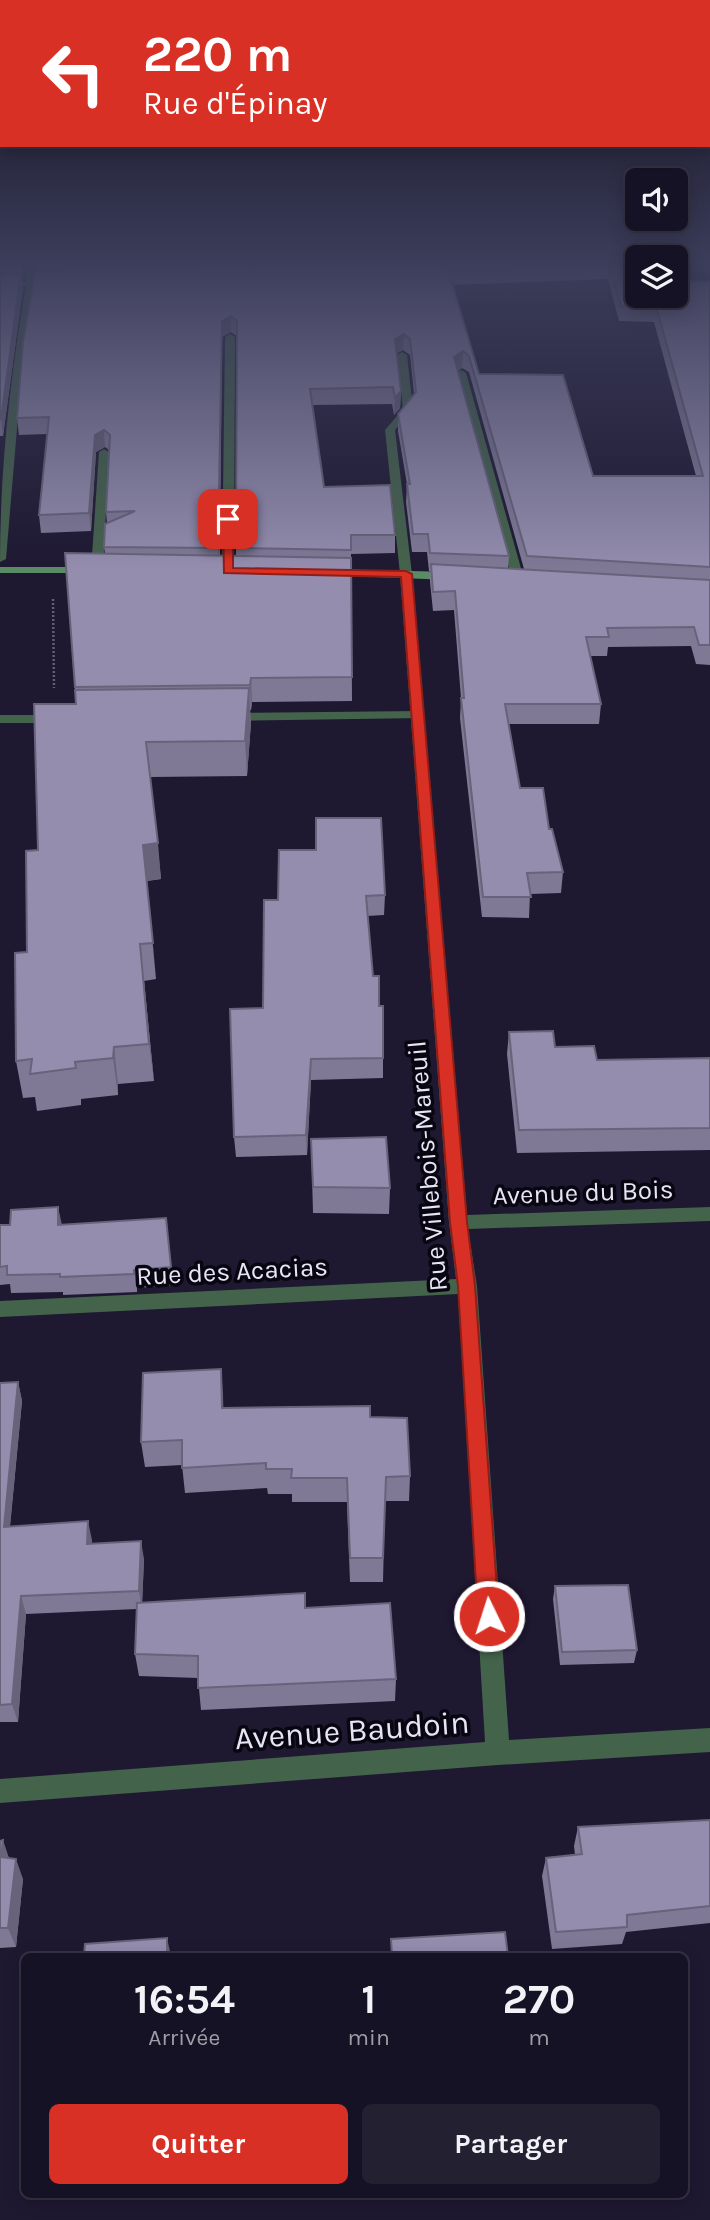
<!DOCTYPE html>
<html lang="fr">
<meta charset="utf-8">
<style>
body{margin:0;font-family:Karla,sans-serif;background:#232032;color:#f1f3f6;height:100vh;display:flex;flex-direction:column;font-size:26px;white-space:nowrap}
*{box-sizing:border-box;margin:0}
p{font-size:23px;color:#9e9ea7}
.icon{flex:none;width:38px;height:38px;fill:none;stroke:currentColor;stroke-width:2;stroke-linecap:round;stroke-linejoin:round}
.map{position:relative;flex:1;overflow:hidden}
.panel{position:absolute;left:21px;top:1953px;width:667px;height:245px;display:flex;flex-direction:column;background:#161225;border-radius:10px;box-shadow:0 4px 18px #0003,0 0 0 2px #353242}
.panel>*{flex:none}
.top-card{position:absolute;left:0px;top:0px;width:710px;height:147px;box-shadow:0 4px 18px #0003,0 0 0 2px #353242;background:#d93025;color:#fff;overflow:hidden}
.tools{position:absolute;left:625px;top:168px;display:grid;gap:14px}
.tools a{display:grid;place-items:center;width:63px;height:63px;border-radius:10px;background:#161225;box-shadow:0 4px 18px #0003,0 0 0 2px #353242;font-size:35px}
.pin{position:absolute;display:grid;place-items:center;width:60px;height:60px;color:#fff;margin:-30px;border-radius:14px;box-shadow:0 4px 10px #0006}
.me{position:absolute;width:77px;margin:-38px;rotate:356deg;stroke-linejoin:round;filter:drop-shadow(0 0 5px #0008)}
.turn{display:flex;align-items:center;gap:24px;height:147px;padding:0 28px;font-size:32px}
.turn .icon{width:91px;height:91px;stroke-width:2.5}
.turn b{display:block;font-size:49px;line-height:60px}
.eta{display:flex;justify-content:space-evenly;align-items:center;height:119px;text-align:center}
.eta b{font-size:42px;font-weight:700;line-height:49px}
.action{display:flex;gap:14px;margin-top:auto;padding:14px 28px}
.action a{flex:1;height:80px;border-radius:10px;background:#d93025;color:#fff;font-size:28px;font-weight:700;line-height:80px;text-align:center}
.action a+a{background:#232032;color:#f1f3f6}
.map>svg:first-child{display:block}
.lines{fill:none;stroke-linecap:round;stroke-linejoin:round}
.path{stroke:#645f75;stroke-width:2.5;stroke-dasharray:2 2;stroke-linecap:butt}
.lane{fill:#44634b;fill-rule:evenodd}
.street{fill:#44634b;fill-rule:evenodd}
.secondary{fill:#598c65;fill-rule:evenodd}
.wall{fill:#7f7996;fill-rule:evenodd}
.shaded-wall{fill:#68637a}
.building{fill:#948dae;stroke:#68637a;stroke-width:2;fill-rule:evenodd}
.route{fill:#d93025;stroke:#8d1f18;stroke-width:2}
.labels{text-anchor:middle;stroke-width:7;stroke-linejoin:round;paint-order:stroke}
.street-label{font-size:26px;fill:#e7e4f5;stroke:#080610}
.near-street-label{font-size:32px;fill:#e7e4f5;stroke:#080610}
</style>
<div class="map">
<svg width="710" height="2220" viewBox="0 0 710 2220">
<rect width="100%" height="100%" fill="#1e1831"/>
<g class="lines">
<path class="path" d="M 676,263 L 710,272
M 53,599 L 54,688"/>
<path class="lane" d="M 461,370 L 466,373 L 524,579 L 522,581 L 512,579 L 456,373 Z
M 418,711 L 423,712 L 423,718 L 226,721 L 219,717 L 226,713 Z
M 0,715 L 58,715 L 65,719 L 58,723 L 0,723 Z"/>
<path class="street" d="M 24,260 L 32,260 L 35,280 L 57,279 L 61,282 L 35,285 L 23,357 L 6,559 L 0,562 C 0,469 10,377 26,286 L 0,287 L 0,281 L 26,281 Z
M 230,334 L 235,337 L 234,571 L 228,574 L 222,571 L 225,337 Z
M 402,352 L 407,355 L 413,409 L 395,430 L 412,574 L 467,1215 L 710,1207 L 710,1221 L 468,1229 L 477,1286 L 509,1740 L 710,1728 L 710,1752 L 498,1765 L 0,1803 L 0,1779 L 485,1742 L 458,1294 L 0,1317 L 0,1301 L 456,1279 L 449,1222 L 400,574 L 385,430 L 403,409 L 397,355 Z
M 104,449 L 109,452 L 103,570 L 97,573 L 91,570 L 99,452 Z"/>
<path class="secondary" d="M 0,567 L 87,567 L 93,570 L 87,573 L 0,573 Z
M 329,569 L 451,572 L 457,576 L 451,580 L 325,575 L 325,571 Z"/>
</g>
<path class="wall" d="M 0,260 L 21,260 L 23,277 L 22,278 L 23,288 L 3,436 L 0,436 Z
M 34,260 L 637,260 L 676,281 L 710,282 L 710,665 L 696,664 L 691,646 L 608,647 L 607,656 L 590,656 L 601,704 L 599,724 L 509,724 L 520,788 L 549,829 L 563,872 L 561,893 L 530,894 L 529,918 L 482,917 L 460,718 L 461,698 L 454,610 L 433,611 L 430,582 L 430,571 L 429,571 L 427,552 L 412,552 L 406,502 L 407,484 L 398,431 L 398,414 L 414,394 L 410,355 L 403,350 L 396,354 L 401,391 L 400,408 L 394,415 L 392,404 L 312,405 L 324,487 L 395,535 L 395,553 L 351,554 L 352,701 L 252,702 L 251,710 L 250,710 L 251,723 L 247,776 L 150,777 L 161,879 L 147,881 L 156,979 L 144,981 L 154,1081 L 118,1084 L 118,1095 L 81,1099 L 81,1105 L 37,1111 L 35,1097 L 23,1098 L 16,1061 L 38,850 L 76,704 L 65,553 L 105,554 L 104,547 L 107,523 L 106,512 L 109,450 L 105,447 L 96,452 L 91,531 L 41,533 L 39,515 L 47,434 L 19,435 L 17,418 L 36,272 ZM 608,279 L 619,321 L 654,322 L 696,476 L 593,476 L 479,374 L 453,285 ZM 231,332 L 237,336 L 236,556 L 220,556 L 222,337 ZM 462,368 L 469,372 L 524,569 L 508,568 L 509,556 L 458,371 Z
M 385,895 L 384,915 L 367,916 L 373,976 L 379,1006 L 383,1058 L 383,1078 L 311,1080 L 307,1155 L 236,1157 L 234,1137 L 263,1008 L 264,900 Z
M 509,1032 L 597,1060 L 710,1058 L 710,1150 L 517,1153 L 507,1054 Z
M 311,1139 L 390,1188 L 389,1214 L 313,1213 Z
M 58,1207 L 61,1225 L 166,1218 L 173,1285 L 137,1288 L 137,1292 L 63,1295 L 63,1292 L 11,1293 L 10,1284 L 0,1285 L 0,1225 L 10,1225 Z
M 221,1369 L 223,1408 L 370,1417 L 410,1476 L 409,1501 L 385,1501 L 383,1582 L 350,1582 L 347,1502 L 292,1502 L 292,1494 L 268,1494 L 267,1488 L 185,1493 L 182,1465 L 145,1467 L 141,1442 Z
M 18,1382 L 22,1401 L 10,1527 L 92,1540 L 92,1544 L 144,1559 L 142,1603 L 305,1608 L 396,1679 L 395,1701 L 201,1710 L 198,1678 L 139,1676 L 135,1654 L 137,1609 L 26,1614 L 18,1722 L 0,1722 L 0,1383 Z
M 555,1586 L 637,1650 L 634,1663 L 560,1665 L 553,1599 Z
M 710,1820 L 710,1923 L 626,1932 L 622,1944 L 552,1949 L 542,1876 L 546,1858 L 575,1855 L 574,1846 L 578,1827 Z
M 0,1841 L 9,1858 L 23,1879 L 16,1947 L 0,1948 Z
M 281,2194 L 343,2194 L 343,2195 L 282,2200 Z"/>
<path class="shaded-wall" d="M 21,273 L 23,288 L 3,436 L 1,419 Z
M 231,316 L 231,332 L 222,337 L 219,566 L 218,548 L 222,321 Z
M 404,334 L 403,350 L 394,355 L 395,339 Z
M 463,351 L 462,368 L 453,374 L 454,357 Z
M 401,391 L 400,408 L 394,415 L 395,398 Z
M 104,430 L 105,447 L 96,452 L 91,531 L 89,513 L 95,435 Z
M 251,678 L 252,702 L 251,710 L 250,685 Z
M 249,688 L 251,723 L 247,776 L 245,741 Z
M 158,843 L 161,879 L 147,881 L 156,979 L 143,845 Z
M 140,944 L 144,981 L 154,1081 L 149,1044 Z
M 114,1047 L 118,1084 L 118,1095 L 113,1058 Z
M 311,1059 L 311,1080 L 307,1155 L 306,1135 Z
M 58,1207 L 62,1225 L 58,1225 Z
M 221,1369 L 223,1394 L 224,1433 L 222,1408 Z
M 18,1382 L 22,1401 L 8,1545 L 4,1527 Z
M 88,1521 L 92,1540 L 91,1562 L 87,1544 Z
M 141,1541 L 144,1559 L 142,1609 L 139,1591 Z
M 21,1596 L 26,1614 L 18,1722 L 12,1704 Z
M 3,1840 L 10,1861 L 1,1857 Z
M 16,1859 L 23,1879 L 16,1947 L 8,1928 Z
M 167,1938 L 171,1956 L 167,1956 Z"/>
<path class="building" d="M 0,260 L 21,260 L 21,262 L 0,263 Z
M 35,260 L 83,260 L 35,262 Z
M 282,260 L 637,260 L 637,296 L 676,296 L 676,280 L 676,281 L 710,282 L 710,567 L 527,556 L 469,356 L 463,351 L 454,357 L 509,556 L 430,553 L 428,534 L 413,534 L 407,484 L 410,484 L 398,414 L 416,392 L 410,339 L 404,334 L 395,339 L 401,391 L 395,398 L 393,387 L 310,389 L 324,487 L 390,485 L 395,535 L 351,535 L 351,550 L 236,548 L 237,321 L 231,316 L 222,321 L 218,548 L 104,547 L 105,524 L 135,511 L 106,512 L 110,435 L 104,430 L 95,435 L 89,513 L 39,515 L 49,417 L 17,418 L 23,341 L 35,272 ZM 609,264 L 621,306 L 656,306 L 703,476 L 593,476 L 563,375 L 479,374 L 448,270 Z
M 21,273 L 1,419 L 0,419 L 0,274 Z
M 65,553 L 351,558 L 352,677 L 251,678 L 250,685 L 75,687 Z
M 431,564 L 710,580 L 710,645 L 699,645 L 694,627 L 607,628 L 609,637 L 586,637 L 601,704 L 505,704 L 520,788 L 543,788 L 549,829 L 552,829 L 563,872 L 527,873 L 531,897 L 483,897 L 461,698 L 464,698 L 455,591 L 433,592 Z
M 249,688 L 245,741 L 146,742 L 158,843 L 143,845 L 153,943 L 140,944 L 149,1044 L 114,1047 L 113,1058 L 75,1062 L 76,1068 L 30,1074 L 32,1059 L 16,1061 L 15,953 L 27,952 L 26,851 L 38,850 L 34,704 L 76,704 L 75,690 Z
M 316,818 L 381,818 L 385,895 L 366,896 L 373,976 L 379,976 L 379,1006 L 383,1006 L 383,1058 L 311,1059 L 306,1135 L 234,1137 L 230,1009 L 263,1008 L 264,900 L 278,900 L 279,850 L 316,850 Z
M 553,1031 L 555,1047 L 594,1046 L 597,1060 L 710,1058 L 710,1128 L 519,1130 L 509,1032 Z
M 386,1137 L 390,1188 L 313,1187 L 311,1139 Z
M 58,1207 L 58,1225 L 166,1218 L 171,1267 L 134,1270 L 134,1274 L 60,1277 L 60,1274 L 7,1275 L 7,1266 L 0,1267 L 0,1225 L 10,1225 L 11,1210 Z
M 221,1369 L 222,1408 L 370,1406 L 370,1417 L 407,1418 L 410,1476 L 386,1477 L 383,1558 L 350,1558 L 347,1478 L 291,1478 L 292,1469 L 266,1469 L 266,1463 L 182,1468 L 182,1440 L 141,1442 L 143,1373 Z
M 18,1382 L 4,1527 L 88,1521 L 87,1544 L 141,1541 L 139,1591 L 21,1596 L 12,1704 L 0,1705 L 0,1383 Z
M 628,1585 L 637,1650 L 562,1652 L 555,1586 Z
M 305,1593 L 305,1608 L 390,1603 L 396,1679 L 198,1688 L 198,1656 L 135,1654 L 137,1603 Z
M 710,1820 L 710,1906 L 627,1915 L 627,1927 L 556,1932 L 546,1858 L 582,1854 L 578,1827 Z
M 3,1840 L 1,1857 L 16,1859 L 8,1928 L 0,1928 L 0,1841 Z
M 505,1932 L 508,1956 L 392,1956 L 391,1939 Z
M 167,1938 L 167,1956 L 84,1956 L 85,1944 Z"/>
<linearGradient id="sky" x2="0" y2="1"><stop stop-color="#100d1b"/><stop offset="0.46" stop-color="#3b3d5a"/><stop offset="1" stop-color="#3b3d5a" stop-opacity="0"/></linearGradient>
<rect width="710" height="571" fill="url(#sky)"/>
<path class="route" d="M 228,516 L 233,519 L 233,568 L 406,571 L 412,574 L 467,1222 L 475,1286 L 499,1616 L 496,1623 L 489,1625 L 481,1623 L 478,1616 L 458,1286 L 450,1222 L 401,577 L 224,573 L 223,519 Z"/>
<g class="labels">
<g class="street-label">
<text transform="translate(427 1166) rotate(-95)" y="9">Rue Villebois-Mareuil</text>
<text transform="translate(583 1192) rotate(-2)" y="9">Avenue du Bois</text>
<text transform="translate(232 1271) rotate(-3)" y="9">Rue des Acacias</text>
</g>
<g class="near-street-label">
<text transform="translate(352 1730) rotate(-4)" y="11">Avenue Baudoin</text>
</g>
</g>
</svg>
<div class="tools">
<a><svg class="icon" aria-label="sound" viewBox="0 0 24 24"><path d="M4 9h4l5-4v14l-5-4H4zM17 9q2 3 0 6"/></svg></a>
<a><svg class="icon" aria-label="layers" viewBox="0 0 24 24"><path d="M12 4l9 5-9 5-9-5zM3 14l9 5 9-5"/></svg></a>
</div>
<div class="pin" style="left:228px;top:519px;background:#d93025"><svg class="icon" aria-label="arrive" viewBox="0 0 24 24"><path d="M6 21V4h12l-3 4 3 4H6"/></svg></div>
<svg class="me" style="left:489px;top:1616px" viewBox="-20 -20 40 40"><circle r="17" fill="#d93025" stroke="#fff" stroke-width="3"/><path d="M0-11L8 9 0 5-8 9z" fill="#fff"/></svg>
<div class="top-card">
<div class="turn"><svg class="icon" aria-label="left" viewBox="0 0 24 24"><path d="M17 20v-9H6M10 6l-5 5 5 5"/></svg><div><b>220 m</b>Rue d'Épinay</div></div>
</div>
<section class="panel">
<div class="eta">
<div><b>16:54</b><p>Arrivée</p></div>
<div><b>1</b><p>min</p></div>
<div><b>270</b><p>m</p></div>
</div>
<div class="action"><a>Quitter</a><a>Partager</a></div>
</section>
</div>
